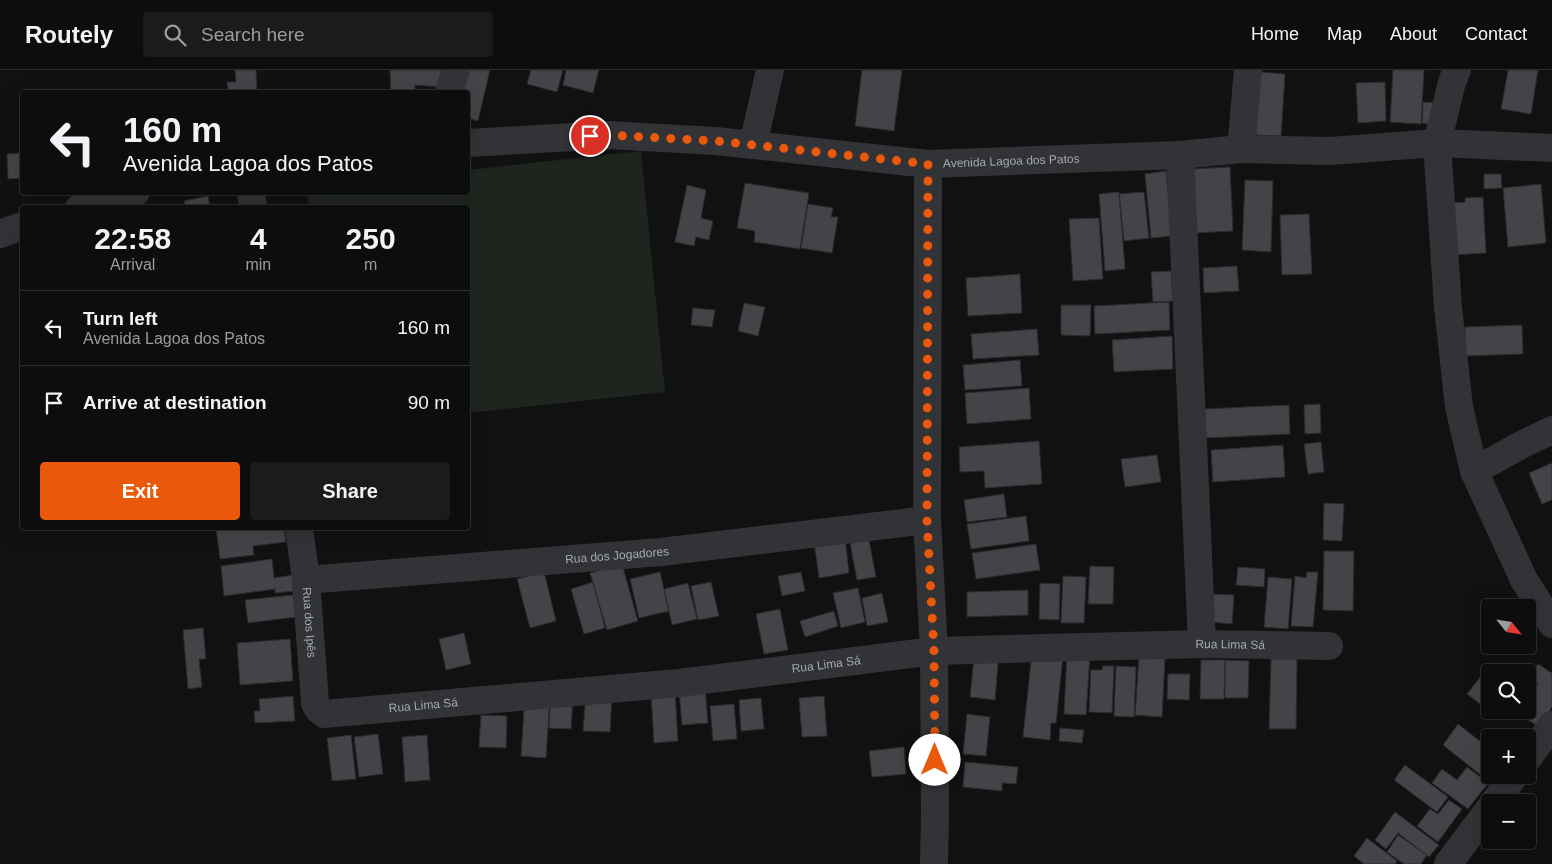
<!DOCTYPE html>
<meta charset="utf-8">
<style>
body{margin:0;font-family:Helvetica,sans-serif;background:#1b1b1c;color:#f1f3f6;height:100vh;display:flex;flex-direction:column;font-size:19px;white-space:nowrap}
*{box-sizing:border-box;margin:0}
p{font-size:16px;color:#9a9c9e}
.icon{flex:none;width:28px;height:28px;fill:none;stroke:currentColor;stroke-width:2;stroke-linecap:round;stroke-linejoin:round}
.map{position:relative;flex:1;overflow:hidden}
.drawer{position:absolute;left:20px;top:135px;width:450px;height:325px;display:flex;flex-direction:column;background:#0d0d0e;border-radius:5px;box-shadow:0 5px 20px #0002,0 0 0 1px #2d2d2e}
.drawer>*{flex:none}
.top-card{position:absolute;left:20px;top:20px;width:450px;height:105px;border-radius:5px;box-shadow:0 5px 20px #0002,0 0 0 1px #2d2d2e;background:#0d0d0e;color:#f1f3f6;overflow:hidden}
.needle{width:32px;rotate:120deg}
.fabs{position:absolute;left:1481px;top:529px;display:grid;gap:10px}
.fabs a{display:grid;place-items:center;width:55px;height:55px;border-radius:5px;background:#0d0d0e;box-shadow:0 5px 20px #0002,0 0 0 1px #2d2d2e;font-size:25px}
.pin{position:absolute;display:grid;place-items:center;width:42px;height:42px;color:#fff;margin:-21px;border:2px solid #fff;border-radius:50%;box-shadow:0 1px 5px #0007}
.me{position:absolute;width:55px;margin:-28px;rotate:0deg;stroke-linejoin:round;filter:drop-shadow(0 0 4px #0008)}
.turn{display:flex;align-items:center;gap:18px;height:105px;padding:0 20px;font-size:22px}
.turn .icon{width:65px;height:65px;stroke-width:2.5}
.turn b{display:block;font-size:35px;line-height:42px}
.eta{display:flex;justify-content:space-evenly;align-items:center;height:85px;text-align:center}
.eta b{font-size:30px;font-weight:700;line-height:35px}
.primary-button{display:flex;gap:10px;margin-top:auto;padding:10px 20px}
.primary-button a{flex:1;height:58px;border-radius:5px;background:#ea580c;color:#fff;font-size:20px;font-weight:700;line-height:58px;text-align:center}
.primary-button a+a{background:#1b1b1c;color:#f1f3f6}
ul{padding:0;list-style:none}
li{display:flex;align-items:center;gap:15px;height:75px;padding:0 20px;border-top:1px solid #2d2d2e}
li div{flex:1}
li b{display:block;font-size:19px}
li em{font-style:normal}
header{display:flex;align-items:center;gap:30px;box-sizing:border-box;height:70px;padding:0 25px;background:#0d0d0e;border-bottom:1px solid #2d2d2e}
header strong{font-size:24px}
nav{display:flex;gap:28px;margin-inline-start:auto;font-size:18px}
.search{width:350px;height:45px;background:#1b1b1c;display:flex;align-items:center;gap:12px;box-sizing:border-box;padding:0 18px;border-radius:5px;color:#9a9c9e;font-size:19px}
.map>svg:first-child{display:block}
.green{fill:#1e241e}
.building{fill:#434447;stroke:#2b2b2e}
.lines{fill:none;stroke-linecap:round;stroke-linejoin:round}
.minor{stroke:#323337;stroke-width:28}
.route{stroke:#ea580c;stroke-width:9;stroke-dasharray:0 16.2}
.labels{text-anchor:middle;stroke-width:5;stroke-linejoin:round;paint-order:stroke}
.street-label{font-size:12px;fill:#a4a9b1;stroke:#0c0c0d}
</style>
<header>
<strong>Routely</strong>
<div class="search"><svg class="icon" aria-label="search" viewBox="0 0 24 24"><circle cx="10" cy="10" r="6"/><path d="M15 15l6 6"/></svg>Search here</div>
<nav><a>Home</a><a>Map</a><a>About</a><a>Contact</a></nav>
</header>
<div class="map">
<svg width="1552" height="794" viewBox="0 0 1552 794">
<rect width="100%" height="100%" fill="#111112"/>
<path class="green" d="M 641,81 L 665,322 L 468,343 L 468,138 L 309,137 L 307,123 L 468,122 L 468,100 Z"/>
<path class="building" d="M 235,0 L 256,0 L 257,22 L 228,22 L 227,12 L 236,12 Z
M 390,0 L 444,0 L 440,17 L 415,15 L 415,22 L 391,22 Z
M 467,0 L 490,0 L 478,51 L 468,48 L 468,22 L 462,22 Z
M 531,0 L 563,0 L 557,22 L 527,14 Z
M 566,0 L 599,0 L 593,23 L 563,15 Z
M 862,0 L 902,0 L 894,61 L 855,56 Z
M 1393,0 L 1424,0 L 1421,54 L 1390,52 Z
M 1508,0 L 1538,0 L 1531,44 L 1501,39 Z
M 1260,2 L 1285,4 L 1281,66 L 1256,65 Z
M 1385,12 L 1386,51 L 1358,53 L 1356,13 Z
M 1423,32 L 1440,33 L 1439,54 L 1422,53 Z
M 22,83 L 22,108 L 8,109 L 7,84 Z
M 1230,97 L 1233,161 L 1195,163 L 1192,99 Z
M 1166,101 L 1172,166 L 1151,168 L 1145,104 Z
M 1484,104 L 1501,104 L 1502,118 L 1484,119 Z
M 1245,110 L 1273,111 L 1271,182 L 1242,180 Z
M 745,113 L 809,123 L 800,179 L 754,172 L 755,161 L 737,158 Z
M 1541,114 L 1546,173 L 1508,177 L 1503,118 Z
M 687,115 L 706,120 L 701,148 L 713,151 L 709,170 L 696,167 L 694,176 L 675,172 Z
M 1119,122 L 1125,199 L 1105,201 L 1099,124 Z
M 1144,122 L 1149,168 L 1124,171 L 1119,124 Z
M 208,126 L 210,138 L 186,138 L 184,131 Z
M 1483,127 L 1486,183 L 1452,185 L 1450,133 L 1465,132 L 1465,128 Z
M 808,134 L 833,138 L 831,147 L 838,147 L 832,183 L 801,178 Z
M 1309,144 L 1312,204 L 1282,205 L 1280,145 Z
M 1099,148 L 1103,209 L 1073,211 L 1069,149 Z
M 1237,196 L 1239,221 L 1204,223 L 1203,198 Z
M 1171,201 L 1173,231 L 1153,232 L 1151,202 Z
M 1020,204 L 1022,243 L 968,246 L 966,208 Z
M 1169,232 L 1170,260 L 1095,264 L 1094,236 Z
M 744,233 L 765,237 L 758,266 L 738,261 Z
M 1061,235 L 1091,235 L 1090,266 L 1061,265 Z
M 693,238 L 715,240 L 712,257 L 691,255 Z
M 1522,255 L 1523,284 L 1465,286 L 1465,257 Z
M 1037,259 L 1039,285 L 973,289 L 971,264 Z
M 1172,266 L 1173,299 L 1114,302 L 1112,270 Z
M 1020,290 L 1022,316 L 965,320 L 963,295 Z
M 1029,318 L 1031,349 L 967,354 L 965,323 Z
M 1320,334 L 1321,363 L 1305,364 L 1304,335 Z
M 1289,335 L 1290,364 L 1205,368 L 1204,339 Z
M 1039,371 L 1042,414 L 985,418 L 984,401 L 960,402 L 959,377 Z
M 1321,372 L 1324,402 L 1308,404 L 1304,374 Z
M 1283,375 L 1285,407 L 1213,412 L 1211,380 Z
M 1157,385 L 1161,412 L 1125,417 L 1121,389 Z
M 1552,393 L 1552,430 L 1542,434 L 1529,403 Z
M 1004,424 L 1007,447 L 967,452 L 964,430 Z
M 1324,433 L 1344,434 L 1342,471 L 1323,470 Z
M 1026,446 L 1029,471 L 971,479 L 967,454 Z
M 216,458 L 284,458 L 286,472 L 253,476 L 254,485 L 220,489 Z
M 845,467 L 849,503 L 819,508 L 814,472 Z
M 869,470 L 876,507 L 857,510 L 850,473 Z
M 1036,474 L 1040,500 L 976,509 L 972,483 Z
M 1324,481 L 1354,481 L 1353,541 L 1323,540 Z
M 272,489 L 274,508 L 293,505 L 295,521 L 275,523 L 275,519 L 224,526 L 221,496 Z
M 622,494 L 638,551 L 607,560 L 590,503 Z
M 1090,496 L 1114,497 L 1113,534 L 1088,534 Z
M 1238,497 L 1265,499 L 1264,517 L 1236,515 Z
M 544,502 L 556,551 L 530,558 L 517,509 Z
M 660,502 L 669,541 L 639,548 L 630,509 Z
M 801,502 L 805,521 L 782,526 L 778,506 Z
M 1307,502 L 1318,502 L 1313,557 L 1291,556 L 1295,506 L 1306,508 Z
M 1063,506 L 1086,507 L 1084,553 L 1061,553 Z
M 1268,507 L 1292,509 L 1288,559 L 1264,557 Z
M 593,512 L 605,558 L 584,564 L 571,519 Z
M 711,512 L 719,546 L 698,550 L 691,516 Z
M 688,513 L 697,549 L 672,555 L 664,519 Z
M 1040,513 L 1060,514 L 1059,550 L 1039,549 Z
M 858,518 L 865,552 L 841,558 L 833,523 Z
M 1028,520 L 1028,545 L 967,547 L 967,522 Z
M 882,523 L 888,552 L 867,556 L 862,528 Z
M 1213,524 L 1234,525 L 1232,554 L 1211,552 Z
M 293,525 L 296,547 L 248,553 L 245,530 Z
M 780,539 L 788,580 L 764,584 L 756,544 Z
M 834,541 L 838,556 L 805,567 L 800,551 Z
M 203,558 L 206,589 L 199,589 L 202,617 L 188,619 L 183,560 Z
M 464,563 L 471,594 L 446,600 L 439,569 Z
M 290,569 L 293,611 L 240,615 L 237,573 Z
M 975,579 L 999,581 L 995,630 L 970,627 Z
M 1032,582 L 1063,585 L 1056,653 L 1051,653 L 1050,670 L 1023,667 Z
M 1067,583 L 1090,584 L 1086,645 L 1064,644 Z
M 1139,587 L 1165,589 L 1162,647 L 1135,645 Z
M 1271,589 L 1297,589 L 1296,659 L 1269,659 Z
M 1201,590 L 1225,590 L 1224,629 L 1200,629 Z
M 1225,590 L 1249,591 L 1248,628 L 1225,628 Z
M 1538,594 L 1552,603 L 1552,637 L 1539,657 L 1519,644 L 1521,640 L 1528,640 L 1528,631 L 1538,614 L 1529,607 Z
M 1103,596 L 1114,596 L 1112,643 L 1089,642 L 1091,600 L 1102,600 Z
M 1116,596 L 1136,597 L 1134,647 L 1114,646 Z
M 1485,601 L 1490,605 L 1490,640 L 1496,640 L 1493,644 L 1467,624 Z
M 1168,604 L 1190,604 L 1189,630 L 1167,629 Z
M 1528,610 L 1536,616 L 1528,628 Z
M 705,617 L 708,653 L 682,655 L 679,620 Z
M 675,622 L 678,671 L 654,673 L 651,623 Z
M 586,623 L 612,624 L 610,662 L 583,661 Z
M 551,624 L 573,625 L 571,659 L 549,658 Z
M 293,626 L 295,651 L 255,653 L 254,641 L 260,641 L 259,629 Z
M 525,626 L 550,627 L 546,688 L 521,686 Z
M 824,626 L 827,666 L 802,667 L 799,628 Z
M 761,628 L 764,659 L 741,661 L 739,630 Z
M 734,634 L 737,669 L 713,671 L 710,636 Z
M 967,644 L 990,647 L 986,686 L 963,684 Z
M 481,645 L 507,646 L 506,678 L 479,677 Z
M 1458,654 L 1490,679 L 1490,705 L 1487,710 L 1443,675 Z
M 1060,658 L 1084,660 L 1082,673 L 1059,671 Z
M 378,664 L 383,704 L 359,707 L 354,667 Z
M 351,665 L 356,709 L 332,711 L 327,668 Z
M 427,665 L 430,710 L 405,712 L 402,667 Z
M 904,677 L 906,704 L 872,707 L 869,681 Z
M 965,692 L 1018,697 L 1016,714 L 1002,713 L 1002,721 L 963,717 Z
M 1405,695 L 1448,727 L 1437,742 L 1394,710 Z
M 1467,697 L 1488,713 L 1468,739 L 1432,713 L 1442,699 L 1457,710 Z
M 1449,730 L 1462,739 L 1438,772 L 1417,756 L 1430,739 L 1438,744 Z
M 1395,742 L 1439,775 L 1429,787 L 1398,763 L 1386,779 L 1375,770 Z
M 1398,765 L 1427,785 L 1421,794 L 1404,794 L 1387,782 Z
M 1367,768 L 1397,791 L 1395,794 L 1364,794 L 1354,786 Z"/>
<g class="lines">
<g class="minor">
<path d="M 1457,0 L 1452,12 L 1437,73 L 1448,237 L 1459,337 L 1474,401 L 1524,510 L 1552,554"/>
<path d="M 449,22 L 456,0"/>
<path id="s1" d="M 468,73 L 609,65 L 716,71 L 928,94 L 1180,85 L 1241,79 L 1330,81 L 1437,73 L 1552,78"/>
<path d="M 753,75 L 770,0"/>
<path d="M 1241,79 L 1248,0"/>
<path d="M 1180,85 L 1202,574"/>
<path d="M 928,94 L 927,450 L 934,581 L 935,745 L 934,794"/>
<path d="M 251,122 L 253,138"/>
<path d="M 79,138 L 136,122"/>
<path d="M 0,164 L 22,156"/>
<path d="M 1474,401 L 1523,374 L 1552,360"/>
<path id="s2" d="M 299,458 L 306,510 L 315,633 L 318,639 L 324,644 L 679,613 L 934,581 L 1202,574 L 1329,576"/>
<path id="s3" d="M 306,510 L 661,482 L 927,450"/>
<path d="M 1528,688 L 1552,655"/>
<path d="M 1494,732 L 1515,705"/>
<path d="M 1448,794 L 1490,738"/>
</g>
</g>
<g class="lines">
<path class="route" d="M 590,66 L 609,65 L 716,71 L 928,94 L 927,450 L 934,581 L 935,690"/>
</g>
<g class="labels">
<g class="street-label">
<text dy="4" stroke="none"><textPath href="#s1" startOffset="545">Avenida Lagoa dos Patos</textPath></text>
<text dy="4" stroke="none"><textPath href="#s3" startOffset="312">Rua dos Jogadores</textPath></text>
<text dy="4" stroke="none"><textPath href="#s2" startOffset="95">Rua dos Ipês</textPath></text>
<text dy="4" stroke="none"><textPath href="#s2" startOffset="1100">Rua Lima Sá</textPath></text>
<text dy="4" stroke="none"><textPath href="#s2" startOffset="695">Rua Lima Sá</textPath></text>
<text dy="4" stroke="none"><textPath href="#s2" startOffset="290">Rua Lima Sá</textPath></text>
</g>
</g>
</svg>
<div class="fabs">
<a><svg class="needle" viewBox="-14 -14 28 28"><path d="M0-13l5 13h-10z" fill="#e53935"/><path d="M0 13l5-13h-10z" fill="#9a9c9e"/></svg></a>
<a><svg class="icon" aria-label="search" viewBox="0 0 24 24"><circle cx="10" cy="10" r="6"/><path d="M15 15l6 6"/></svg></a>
<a>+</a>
<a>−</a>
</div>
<div class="pin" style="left:590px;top:66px;background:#d93025"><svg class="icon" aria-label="arrive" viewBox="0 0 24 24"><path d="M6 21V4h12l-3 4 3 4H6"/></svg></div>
<svg class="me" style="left:935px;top:690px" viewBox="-20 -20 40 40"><circle r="19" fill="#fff"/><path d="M0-13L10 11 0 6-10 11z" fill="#ea580c"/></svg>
<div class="top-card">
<div class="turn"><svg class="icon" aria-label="left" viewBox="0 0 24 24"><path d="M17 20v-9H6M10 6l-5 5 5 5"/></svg><div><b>160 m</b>Avenida Lagoa dos Patos</div></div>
</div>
<section class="drawer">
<div class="eta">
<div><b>22:58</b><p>Arrival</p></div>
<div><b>4</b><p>min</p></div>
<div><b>250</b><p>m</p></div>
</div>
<ul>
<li><svg class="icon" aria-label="left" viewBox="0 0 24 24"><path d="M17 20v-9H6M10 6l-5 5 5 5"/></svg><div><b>Turn left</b><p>Avenida Lagoa dos Patos</p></div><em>160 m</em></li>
<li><svg class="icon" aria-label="arrive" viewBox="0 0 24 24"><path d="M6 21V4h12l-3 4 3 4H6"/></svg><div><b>Arrive at destination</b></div><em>90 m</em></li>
</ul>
<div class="primary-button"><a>Exit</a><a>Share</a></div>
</section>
</div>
